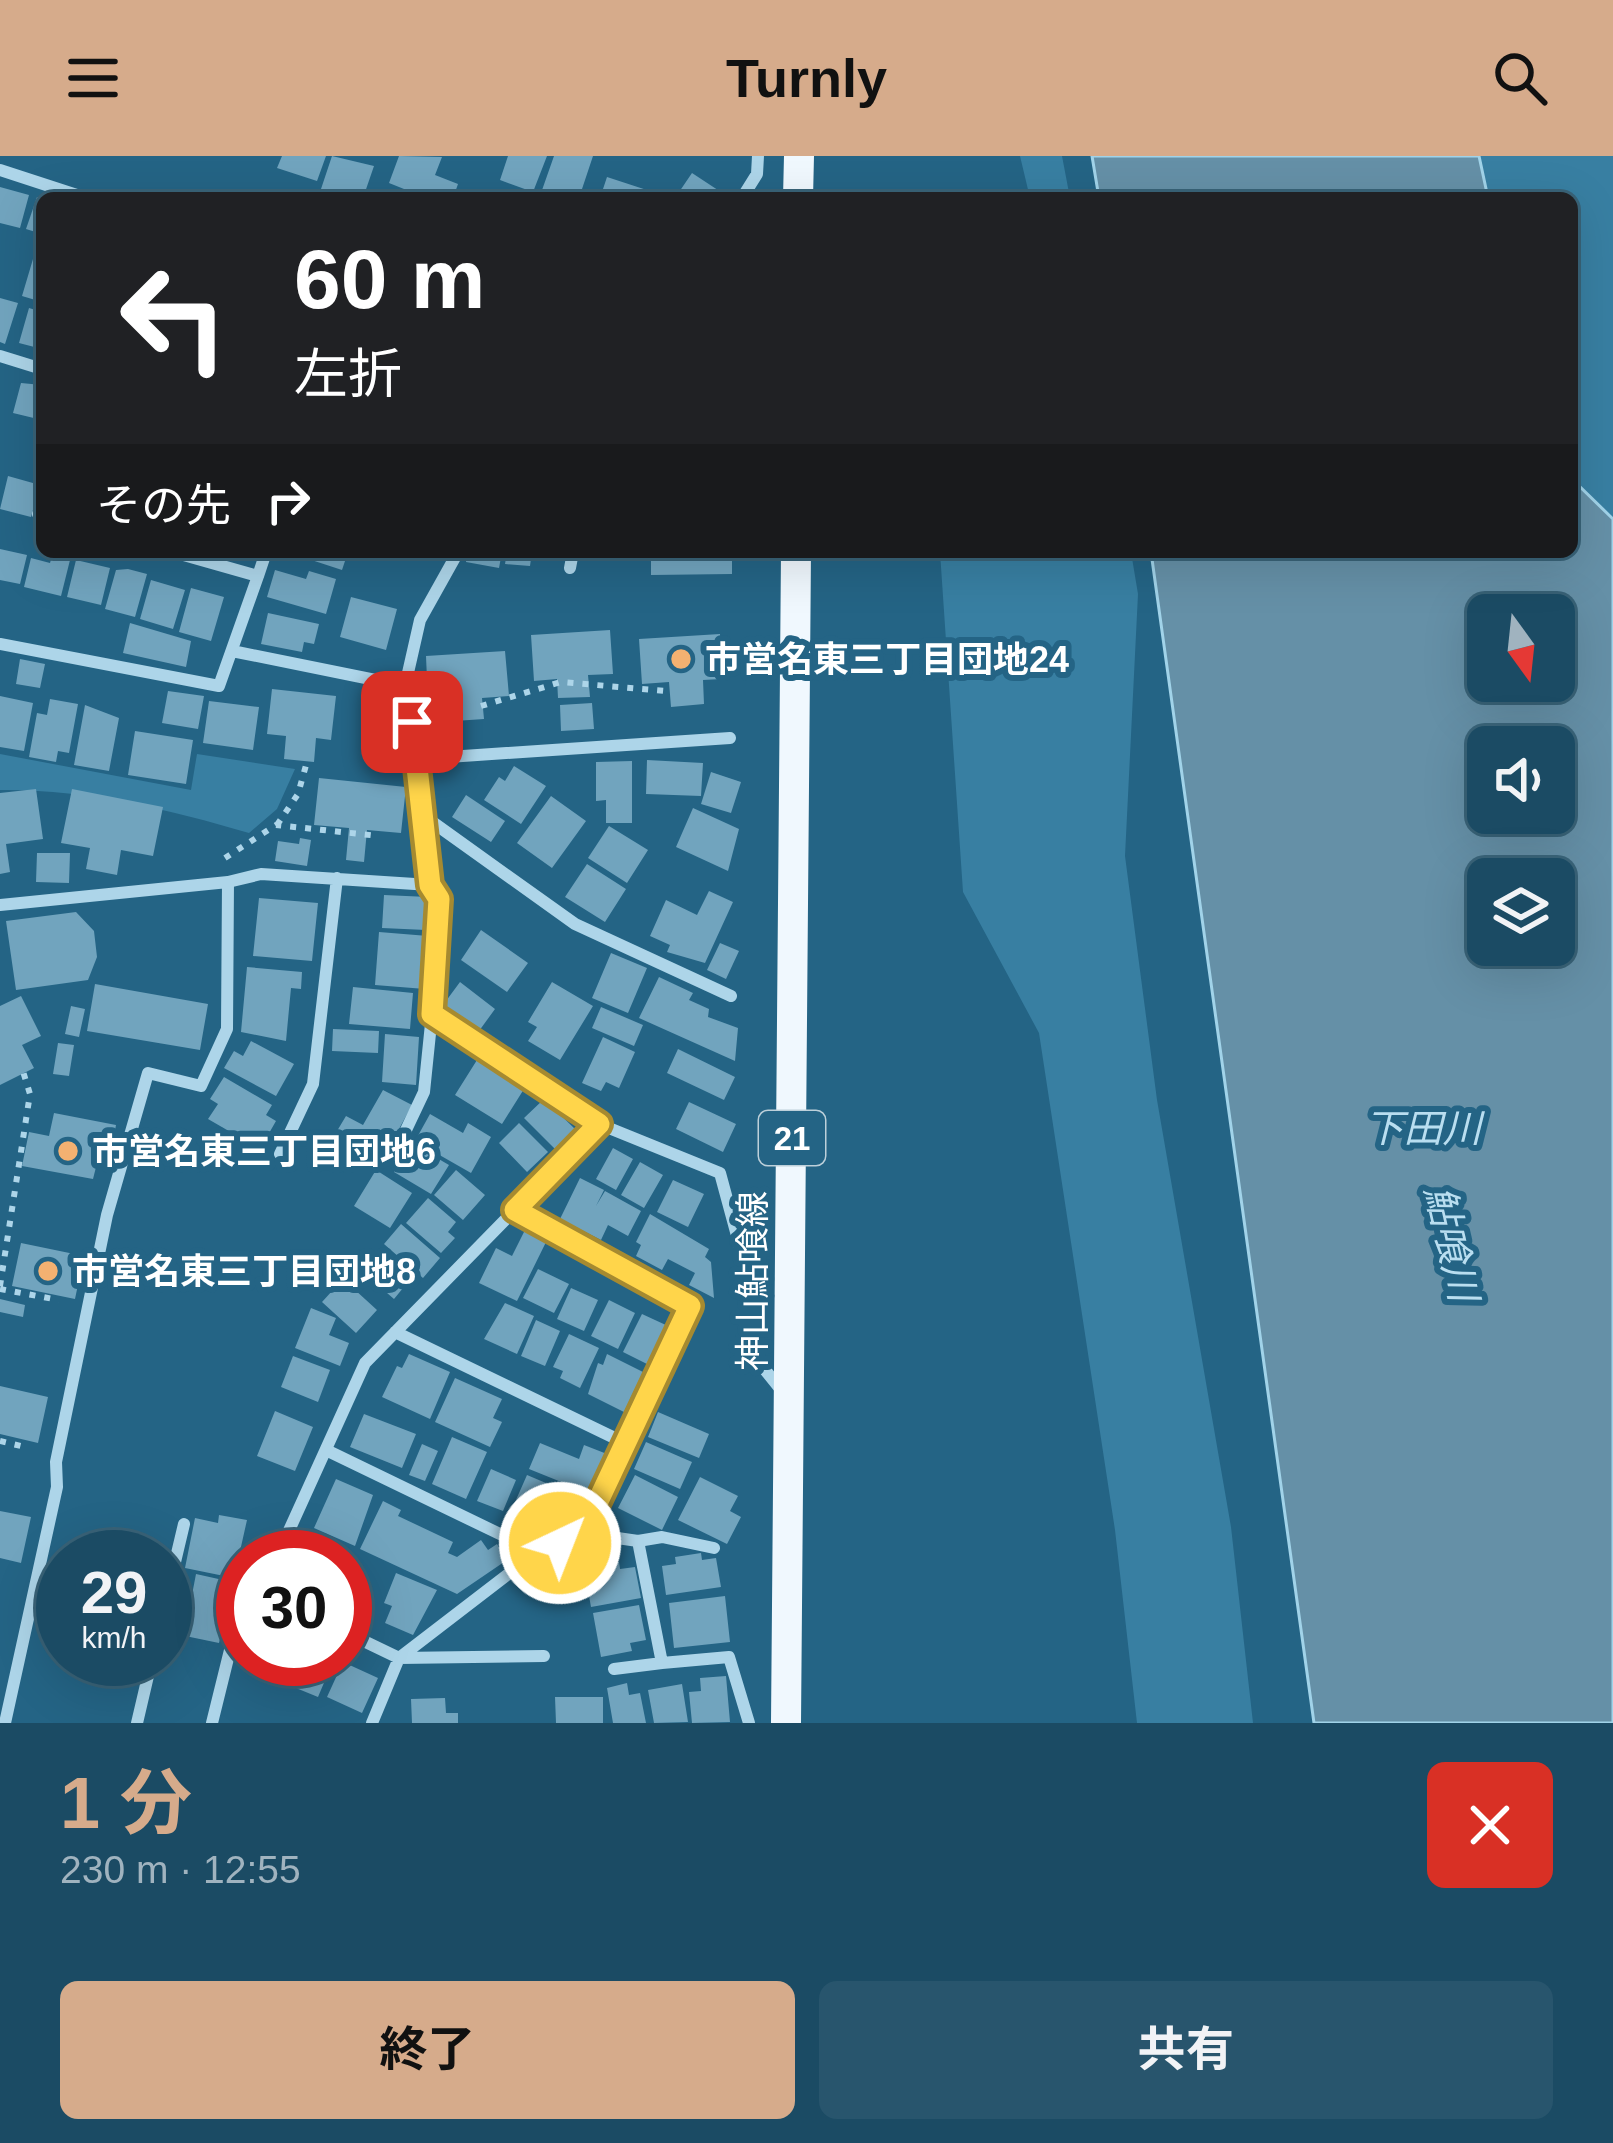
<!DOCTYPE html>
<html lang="ja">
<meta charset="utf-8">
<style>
body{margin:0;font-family:Arial,"Noto Sans JP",sans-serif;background:#28556d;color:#f1f3f6;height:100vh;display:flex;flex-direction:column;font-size:45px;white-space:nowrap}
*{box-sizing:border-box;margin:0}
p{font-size:39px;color:#a0b3bf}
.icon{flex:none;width:66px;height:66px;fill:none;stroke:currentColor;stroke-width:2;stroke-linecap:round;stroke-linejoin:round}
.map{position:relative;height:1567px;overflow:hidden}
.panel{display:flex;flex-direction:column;background:#1b4b64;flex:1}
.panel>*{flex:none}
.top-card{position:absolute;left:36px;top:36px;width:1542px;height:366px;border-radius:18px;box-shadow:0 12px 48px #0002,0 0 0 3px #396378;background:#202124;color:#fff;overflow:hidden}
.needle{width:78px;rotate:165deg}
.buttons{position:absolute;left:1467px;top:438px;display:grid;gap:24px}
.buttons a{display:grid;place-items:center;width:108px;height:108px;border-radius:18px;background:#1b4b64;box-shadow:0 12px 48px #0002,0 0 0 3px #396378;font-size:60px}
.speed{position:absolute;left:36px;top:1374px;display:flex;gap:24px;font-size:60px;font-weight:700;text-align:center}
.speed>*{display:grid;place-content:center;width:156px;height:156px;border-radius:50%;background:#1b4b64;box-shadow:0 12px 48px #0002,0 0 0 3px #396378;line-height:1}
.speed small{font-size:30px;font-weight:400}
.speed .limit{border:18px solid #d22;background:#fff;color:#111}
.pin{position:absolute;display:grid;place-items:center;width:102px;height:102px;color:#fff;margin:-51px;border-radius:24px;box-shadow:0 6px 18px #0006}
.me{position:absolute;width:132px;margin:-66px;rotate:43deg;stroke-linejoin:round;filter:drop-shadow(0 0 9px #0008)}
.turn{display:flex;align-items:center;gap:42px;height:252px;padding:0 60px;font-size:54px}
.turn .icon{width:156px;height:156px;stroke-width:2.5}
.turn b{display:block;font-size:84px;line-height:102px}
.then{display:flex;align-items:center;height:114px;padding:0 60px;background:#0003;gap:24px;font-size:45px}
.round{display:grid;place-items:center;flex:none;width:126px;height:126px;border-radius:18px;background:#28556d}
.head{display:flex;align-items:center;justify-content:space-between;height:204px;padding:0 60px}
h1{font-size:72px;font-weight:700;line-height:90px;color:#d6ab8b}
.action{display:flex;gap:24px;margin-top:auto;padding:24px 60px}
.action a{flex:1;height:138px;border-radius:18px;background:#d6ab8b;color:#111;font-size:48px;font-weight:700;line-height:138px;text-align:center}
.action a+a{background:#28556d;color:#f1f3f6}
header{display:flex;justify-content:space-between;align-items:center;height:156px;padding:0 60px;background:#d6ab8b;color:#111;font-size:54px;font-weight:700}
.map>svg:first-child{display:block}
.green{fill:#387fa2}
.water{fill:#6590a7;stroke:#a1d3e9;stroke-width:3;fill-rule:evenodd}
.building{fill:#71a4be}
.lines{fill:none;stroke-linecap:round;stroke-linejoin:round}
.path{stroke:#add5e9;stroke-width:6;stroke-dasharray:6 9;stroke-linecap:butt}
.minor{stroke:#add5e9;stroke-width:12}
.primary{stroke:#f0f8fe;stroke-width:30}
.route-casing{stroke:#a68a30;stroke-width:30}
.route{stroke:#ffd54a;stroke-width:21}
.poi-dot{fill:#f3b171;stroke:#246485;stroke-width:4.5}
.labels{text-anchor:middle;stroke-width:12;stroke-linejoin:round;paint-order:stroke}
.shield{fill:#246485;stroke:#bdd0da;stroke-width:3}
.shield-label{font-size:33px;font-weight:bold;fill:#fff}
.poi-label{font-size:36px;font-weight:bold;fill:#fff;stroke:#246485;text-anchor:start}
.street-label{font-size:36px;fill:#fff;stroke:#246485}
.water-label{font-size:39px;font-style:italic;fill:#b9def0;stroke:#246485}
</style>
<header><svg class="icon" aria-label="menu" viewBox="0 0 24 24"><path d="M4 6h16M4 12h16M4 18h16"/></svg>Turnly<svg class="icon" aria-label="search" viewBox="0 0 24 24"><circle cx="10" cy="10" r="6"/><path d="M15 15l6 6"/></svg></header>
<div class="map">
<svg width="1613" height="1567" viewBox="0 0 1613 1567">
<rect width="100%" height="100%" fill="#246485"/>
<path class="green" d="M 1020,0 L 1062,0 L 1070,42 L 1030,42 Z
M 1479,0 L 1613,0 L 1613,363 L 1572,323 L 1572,42 L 1488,42 Z
M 940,396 L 1131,396 L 1138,438 L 1125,700 L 1157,944 L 1231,1371 L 1253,1567 L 1137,1567 L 1115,1374 L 1039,877 L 963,736 Z
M 0,598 L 191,634 L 197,598 L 295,613 L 277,653 L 249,677 C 167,653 86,633 0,634 Z"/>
<path class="water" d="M 1092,0 L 1479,0 L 1488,42 L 1099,42 Z
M 1572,323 L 1613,363 L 1613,1567 L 1314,1567 L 1151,396 L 1572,396 ZM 1488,459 L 1554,459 L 1554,525 L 1488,525 ZM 1488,591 L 1554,591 L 1554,657 L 1488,657 ZM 1488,723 L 1554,723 L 1554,789 L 1488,789 Z"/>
<path class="building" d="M 282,0 L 326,0 L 317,25 L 277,12 Z
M 332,0 L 374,10 L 363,42 L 320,36 Z
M 399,0 L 442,1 L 435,19 L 458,28 L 453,42 L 400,40 L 404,33 L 389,27 Z
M 508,0 L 547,0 L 533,36 L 500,24 Z
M 554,0 L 593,0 L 579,42 L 541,37 Z
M 692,17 L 730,42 L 675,42 Z
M 607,21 L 659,38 L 658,42 L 600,42 Z
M 0,31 L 29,39 L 20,72 L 0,67 Z
M 37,41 L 42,43 L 42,78 L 26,73 Z
M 33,103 L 42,106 L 42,146 L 22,140 Z
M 0,142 L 18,147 L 5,188 L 0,186 Z
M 29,152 L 42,156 L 42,193 L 19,187 Z
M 21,227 L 42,229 L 42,264 L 13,257 Z
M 8,320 L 40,329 L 31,361 L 0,353 Z
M 0,393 L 27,399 L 20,428 L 0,424 Z
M 287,396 L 348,396 L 342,414 Z
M 467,396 L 502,396 L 499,412 L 466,406 Z
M 507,396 L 532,396 L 530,410 L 505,408 Z
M 651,396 L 732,396 L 732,418 L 651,419 Z
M 52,400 L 70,404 L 61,440 L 24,431 L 31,402 L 50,407 Z
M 76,404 L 110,412 L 101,449 L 67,441 Z
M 128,413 L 147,418 L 135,461 L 105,453 L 116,414 Z
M 275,414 L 306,423 L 309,415 L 336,423 L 326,458 L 267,441 Z
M 151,424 L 185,434 L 173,473 L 140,463 Z
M 191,432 L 224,441 L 211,485 L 179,476 Z
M 351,441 L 397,453 L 386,494 L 340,481 Z
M 268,457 L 319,468 L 314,488 L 304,486 L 302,496 L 261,488 Z
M 130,467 L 191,485 L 186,511 L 123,497 Z
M 610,474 L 613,518 L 588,519 L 590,541 L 558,542 L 557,523 L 534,525 L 531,479 Z
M 720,478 L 722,523 L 703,524 L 704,548 L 671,551 L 669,526 L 642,528 L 639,483 Z
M 505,495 L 509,540 L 482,542 L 484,563 L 455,565 L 454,546 L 428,547 L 426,500 Z
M 20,503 L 45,508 L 40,532 L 16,528 Z
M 272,533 L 336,540 L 331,584 L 316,582 L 314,606 L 284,603 L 286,580 L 267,578 Z
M 168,535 L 204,540 L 198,573 L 162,567 Z
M 0,540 L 33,547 L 24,595 L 0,591 Z
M 50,543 L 78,548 L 69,597 L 58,595 L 56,606 L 29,601 L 37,557 L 47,559 Z
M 209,545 L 259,551 L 253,594 L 203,587 Z
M 592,547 L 594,573 L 561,575 L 560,549 Z
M 85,549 L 119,562 L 109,615 L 74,609 Z
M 395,551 L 398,576 L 369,579 L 366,555 Z
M 135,575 L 193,584 L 186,628 L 128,619 Z
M 647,604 L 703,607 L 701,640 L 646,638 Z
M 632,605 L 632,667 L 606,667 L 606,644 L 596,645 L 596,606 Z
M 514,610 L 546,630 L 521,668 L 484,644 L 499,621 L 505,625 Z
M 711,616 L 741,626 L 731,657 L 701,648 Z
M 319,622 L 406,631 L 401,677 L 367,674 L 364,706 L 346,704 L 349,672 L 314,669 Z
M 36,633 L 43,683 L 6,688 L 10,716 L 0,718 L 0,637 Z
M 72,633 L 163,651 L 153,700 L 121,694 L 117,719 L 86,713 L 90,692 L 61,687 Z
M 466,639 L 505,665 L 491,686 L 452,661 Z
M 551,640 L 586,665 L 552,712 L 517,687 Z
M 693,652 L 739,673 L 728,715 L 676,691 Z
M 609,670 L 648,694 L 627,727 L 588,702 Z
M 300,682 L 311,684 L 307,710 L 275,705 L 278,685 L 299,688 Z
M 37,697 L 70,697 L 69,727 L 36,726 Z
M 587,708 L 626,733 L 605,766 L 565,741 Z
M 709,735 L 733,746 L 705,807 L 667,796 L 670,789 L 650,780 L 666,744 L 697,759 Z
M 384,739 L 428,741 L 426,774 L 382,772 Z
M 259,742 L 318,747 L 312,805 L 253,800 Z
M 76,756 L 94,775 L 97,801 L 88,824 L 16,834 L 6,765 Z
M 481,774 L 528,807 L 507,836 L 461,804 Z
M 379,776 L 428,780 L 425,833 L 375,829 Z
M 720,787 L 739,795 L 726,823 L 707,814 Z
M 611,797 L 647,812 L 628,857 L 592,842 Z
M 247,811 L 302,816 L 301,833 L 291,832 L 286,885 L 241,876 Z
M 659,821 L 693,837 L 689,844 L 709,853 L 708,861 L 738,872 L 735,905 L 639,862 Z
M 460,826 L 495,853 L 479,875 L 443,849 Z
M 552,826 L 593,850 L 560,904 L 528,885 L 537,871 L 528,866 Z
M 95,828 L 208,848 L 200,894 L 87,875 Z
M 353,831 L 413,837 L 410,873 L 349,868 Z
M 21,840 L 41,880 L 22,889 L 34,912 L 0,929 L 0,850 Z
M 71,850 L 85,853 L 79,881 L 65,878 Z
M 601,851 L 643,869 L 634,890 L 592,872 Z
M 333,873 L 379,875 L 378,897 L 332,895 Z
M 385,878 L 419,881 L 416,929 L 382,926 Z
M 603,881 L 635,896 L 619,932 L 606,926 L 601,935 L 582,927 Z
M 251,885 L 294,908 L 276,940 L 224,912 L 234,895 L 243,900 Z
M 58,887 L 74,889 L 69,920 L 53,918 Z
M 678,893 L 735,921 L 724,944 L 667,917 Z
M 477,904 L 524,933 L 502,968 L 455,939 Z
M 224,921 L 272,949 L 266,959 L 276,965 L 260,993 L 208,963 L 218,948 L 210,943 Z
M 383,934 L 412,949 L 381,1006 L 334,980 L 346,960 L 363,969 Z
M 544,943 L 575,973 L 555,993 L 524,962 Z
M 689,946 L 736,968 L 723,996 L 676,973 Z
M 54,957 L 116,969 L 108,1013 L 96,1011 L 93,1023 L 22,1010 L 29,976 L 49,980 Z
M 430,958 L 463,977 L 468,967 L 491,981 L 471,1017 L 415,985 Z
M 519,967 L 548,996 L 527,1016 L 499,987 Z
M 406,984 L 449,1009 L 431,1038 L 394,1016 Z
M 613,992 L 633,1003 L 616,1034 L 596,1023 Z
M 640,1006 L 663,1019 L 644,1052 L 621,1039 Z
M 376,1014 L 412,1037 L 390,1072 L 354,1050 Z
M 456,1014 L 485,1039 L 463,1064 L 434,1039 Z
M 580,1022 L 604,1034 L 596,1050 L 605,1035 L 641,1055 L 628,1080 L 608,1069 L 601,1084 L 560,1063 Z
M 673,1024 L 704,1038 L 688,1071 L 657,1056 Z
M 428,1042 L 456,1066 L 448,1076 L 455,1082 L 441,1097 L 406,1067 Z
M 650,1058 L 709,1093 L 705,1101 L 711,1106 L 714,1142 L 689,1129 L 695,1117 L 668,1103 L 662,1114 L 636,1100 L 641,1089 L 636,1086 Z
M 401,1068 L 440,1102 L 423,1122 L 384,1088 Z
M 526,1072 L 548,1082 L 517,1145 L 479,1127 L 496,1092 L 512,1100 Z
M 21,1087 L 84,1100 L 75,1143 L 12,1130 Z
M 380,1101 L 408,1126 L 394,1143 L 365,1118 Z
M 538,1113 L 569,1128 L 554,1157 L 523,1142 Z
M 343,1123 L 377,1154 L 356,1177 L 322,1146 Z
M 571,1132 L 598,1144 L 584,1175 L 557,1163 Z
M 0,1143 L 25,1149 L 23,1161 L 0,1156 Z
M 609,1144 L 635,1157 L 618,1193 L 591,1180 Z
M 505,1147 L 534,1160 L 517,1198 L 484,1183 Z
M 311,1152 L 336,1162 L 329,1179 L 349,1187 L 340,1210 L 295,1192 Z
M 642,1158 L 668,1170 L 649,1209 L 623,1196 Z
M 536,1164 L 560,1175 L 545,1210 L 521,1200 Z
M 569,1178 L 599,1192 L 580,1232 L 560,1222 L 563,1215 L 553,1211 Z
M 409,1198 L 450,1216 L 430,1263 L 382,1241 L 397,1210 L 402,1212 Z
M 607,1198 L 643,1216 L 624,1256 L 588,1238 L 598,1207 L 603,1209 Z
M 293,1200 L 330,1214 L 318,1246 L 281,1231 Z
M 455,1222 L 502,1243 L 493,1262 L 502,1266 L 490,1291 L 435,1266 Z
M 0,1230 L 48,1241 L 38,1287 L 0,1278 Z
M 275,1255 L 313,1271 L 295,1315 L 257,1300 Z
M 658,1256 L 709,1278 L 699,1302 L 648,1281 Z
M 364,1258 L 416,1278 L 402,1312 L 350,1291 Z
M 452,1281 L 487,1296 L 466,1343 L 432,1328 Z
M 646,1286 L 692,1306 L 680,1333 L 634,1313 Z
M 540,1287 L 579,1303 L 584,1289 L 607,1298 L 591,1338 L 529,1313 Z
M 422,1288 L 438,1295 L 425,1325 L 409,1319 Z
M 491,1313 L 516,1324 L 503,1355 L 477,1345 Z
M 527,1319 L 553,1330 L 534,1374 L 508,1362 Z
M 635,1319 L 678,1341 L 662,1374 L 618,1352 Z
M 700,1321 L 738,1340 L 730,1355 L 741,1361 L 727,1388 L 678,1364 Z
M 336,1323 L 373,1339 L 355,1390 L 314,1372 Z
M 383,1345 L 401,1354 L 398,1360 L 453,1386 L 448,1397 L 457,1401 L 481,1384 L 488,1394 L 497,1388 L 507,1404 L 457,1438 L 360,1393 Z
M 0,1355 L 31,1361 L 21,1407 L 0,1402 Z
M 219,1359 L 247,1364 L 234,1422 L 185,1412 L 195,1362 L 218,1367 Z
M 701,1397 L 702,1404 L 716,1402 L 721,1431 L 666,1439 L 662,1410 L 676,1408 L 675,1401 Z
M 619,1406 L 620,1413 L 635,1411 L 641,1442 L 591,1451 L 584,1412 Z
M 396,1417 L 437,1434 L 413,1479 L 385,1467 L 392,1450 L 384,1447 Z
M 196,1418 L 232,1426 L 219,1487 L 166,1476 L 173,1446 L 190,1449 Z
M 725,1440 L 730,1486 L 674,1492 L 669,1447 Z
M 639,1449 L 646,1484 L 630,1487 L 632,1495 L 601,1501 L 593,1457 Z
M 276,1503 L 334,1503 L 318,1541 L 269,1521 Z
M 343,1506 L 378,1522 L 362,1557 L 327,1541 Z
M 726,1520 L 730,1566 L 692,1567 L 689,1536 L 701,1535 L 700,1522 Z
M 627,1527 L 629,1539 L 640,1537 L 646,1567 L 613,1567 L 607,1532 Z
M 682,1528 L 688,1566 L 654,1567 L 648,1534 Z
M 555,1541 L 603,1541 L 603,1567 L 556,1567 Z
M 445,1542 L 446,1557 L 458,1557 L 458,1567 L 412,1567 L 411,1543 Z"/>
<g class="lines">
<path class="path" d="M 481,550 L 561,526 L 666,535
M 277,669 L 298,638 L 308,602
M 225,702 L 276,669 L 379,680
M 0,1130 L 30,938 L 22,912
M 0,1133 L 59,1144
M 0,1285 L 21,1290"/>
<path class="minor" d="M 0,14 L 86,42
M 742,42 L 757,18 L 758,0
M 0,200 L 42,213
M 38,358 L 42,360
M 173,396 L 258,420 L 266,396
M 570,412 L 573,396
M 0,488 L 219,530 L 258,420
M 232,495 L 405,530 L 420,464 L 458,396
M 405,530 L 419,603 L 730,582
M 424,660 L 575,768 L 731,840
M 430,729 L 439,743 L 432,858 L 599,968 L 720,1017 L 749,1124 L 753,1199 L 782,1235
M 0,749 L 228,726 L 261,718 L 430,729 L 419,603
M 406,974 L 424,936 L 432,858
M 280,998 L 313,928 L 337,722
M 395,1176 L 625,1287
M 326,1294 L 537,1396
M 583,1377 L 638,1385 L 662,1507 L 614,1513
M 638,1385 L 662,1381 L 714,1392
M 277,1401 L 365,1207 L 599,968
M 165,1448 L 184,1368
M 345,1476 L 399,1502 L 537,1396 L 583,1377 L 690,1150 L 515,1054
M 662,1507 L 729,1501 L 749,1567
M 5,1567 L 57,1331 L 56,1306 L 107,1059 L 148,917 L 201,930 L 227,873 L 228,726
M 137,1567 L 152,1503
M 212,1567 L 233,1482 L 243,1465
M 372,1567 L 399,1502 L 544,1500"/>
<path class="primary" d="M 798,42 L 799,0
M 786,1567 L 796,396"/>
</g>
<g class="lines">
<defs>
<path id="route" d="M 412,566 L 430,729 L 439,743 L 432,858 L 599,968 L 515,1054 L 690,1150 L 583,1377 L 560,1387"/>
</defs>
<use href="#route" class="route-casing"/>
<use href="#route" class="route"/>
</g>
<g class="poi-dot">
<circle cx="681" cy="503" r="12"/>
<circle cx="68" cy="995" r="12"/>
<circle cx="48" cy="1115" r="12"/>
</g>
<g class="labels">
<rect class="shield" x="759" y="955" width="66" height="54" rx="9"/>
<g class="shield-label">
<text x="792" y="994">21</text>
</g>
<g class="poi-label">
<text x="705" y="516">市営名東三丁目団地24</text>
<text x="92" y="1008">市営名東三丁目団地6</text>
<text x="72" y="1128">市営名東三丁目団地8</text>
</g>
<g class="street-label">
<text transform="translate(752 1125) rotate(-90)" y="13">神山鮎喰線</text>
</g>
<g class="water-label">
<text x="1423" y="986">下田川</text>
<text transform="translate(1452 1087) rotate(77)" y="14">鮎喰川</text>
</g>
</g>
</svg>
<div class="buttons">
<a><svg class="needle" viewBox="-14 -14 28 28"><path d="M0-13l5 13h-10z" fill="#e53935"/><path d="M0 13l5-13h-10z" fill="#a0b3bf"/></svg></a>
<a><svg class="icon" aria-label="sound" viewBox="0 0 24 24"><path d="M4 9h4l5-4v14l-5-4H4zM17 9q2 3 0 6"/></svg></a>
<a><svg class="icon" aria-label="layers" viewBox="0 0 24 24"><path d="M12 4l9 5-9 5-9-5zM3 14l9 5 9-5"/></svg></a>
</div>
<div class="speed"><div>29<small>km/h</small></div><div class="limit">30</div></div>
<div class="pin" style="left:412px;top:566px;background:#d93025"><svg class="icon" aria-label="arrive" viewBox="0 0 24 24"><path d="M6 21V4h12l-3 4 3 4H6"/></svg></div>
<svg class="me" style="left:560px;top:1387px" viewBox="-20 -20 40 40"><circle r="17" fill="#ffd54a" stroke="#fff" stroke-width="3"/><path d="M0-11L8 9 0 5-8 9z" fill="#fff"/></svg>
<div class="top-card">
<div class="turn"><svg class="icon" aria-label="left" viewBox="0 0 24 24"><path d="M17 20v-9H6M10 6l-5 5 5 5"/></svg><div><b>60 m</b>左折</div></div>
<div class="then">その先<svg class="icon" aria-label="right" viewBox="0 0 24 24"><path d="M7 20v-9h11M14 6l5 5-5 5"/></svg></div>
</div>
</div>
<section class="panel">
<div class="head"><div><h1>1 分</h1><p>230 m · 12:55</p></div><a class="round" style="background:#d93025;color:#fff"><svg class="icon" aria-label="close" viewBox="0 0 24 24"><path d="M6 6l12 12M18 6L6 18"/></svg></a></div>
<div class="action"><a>終了</a><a>共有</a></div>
</section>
